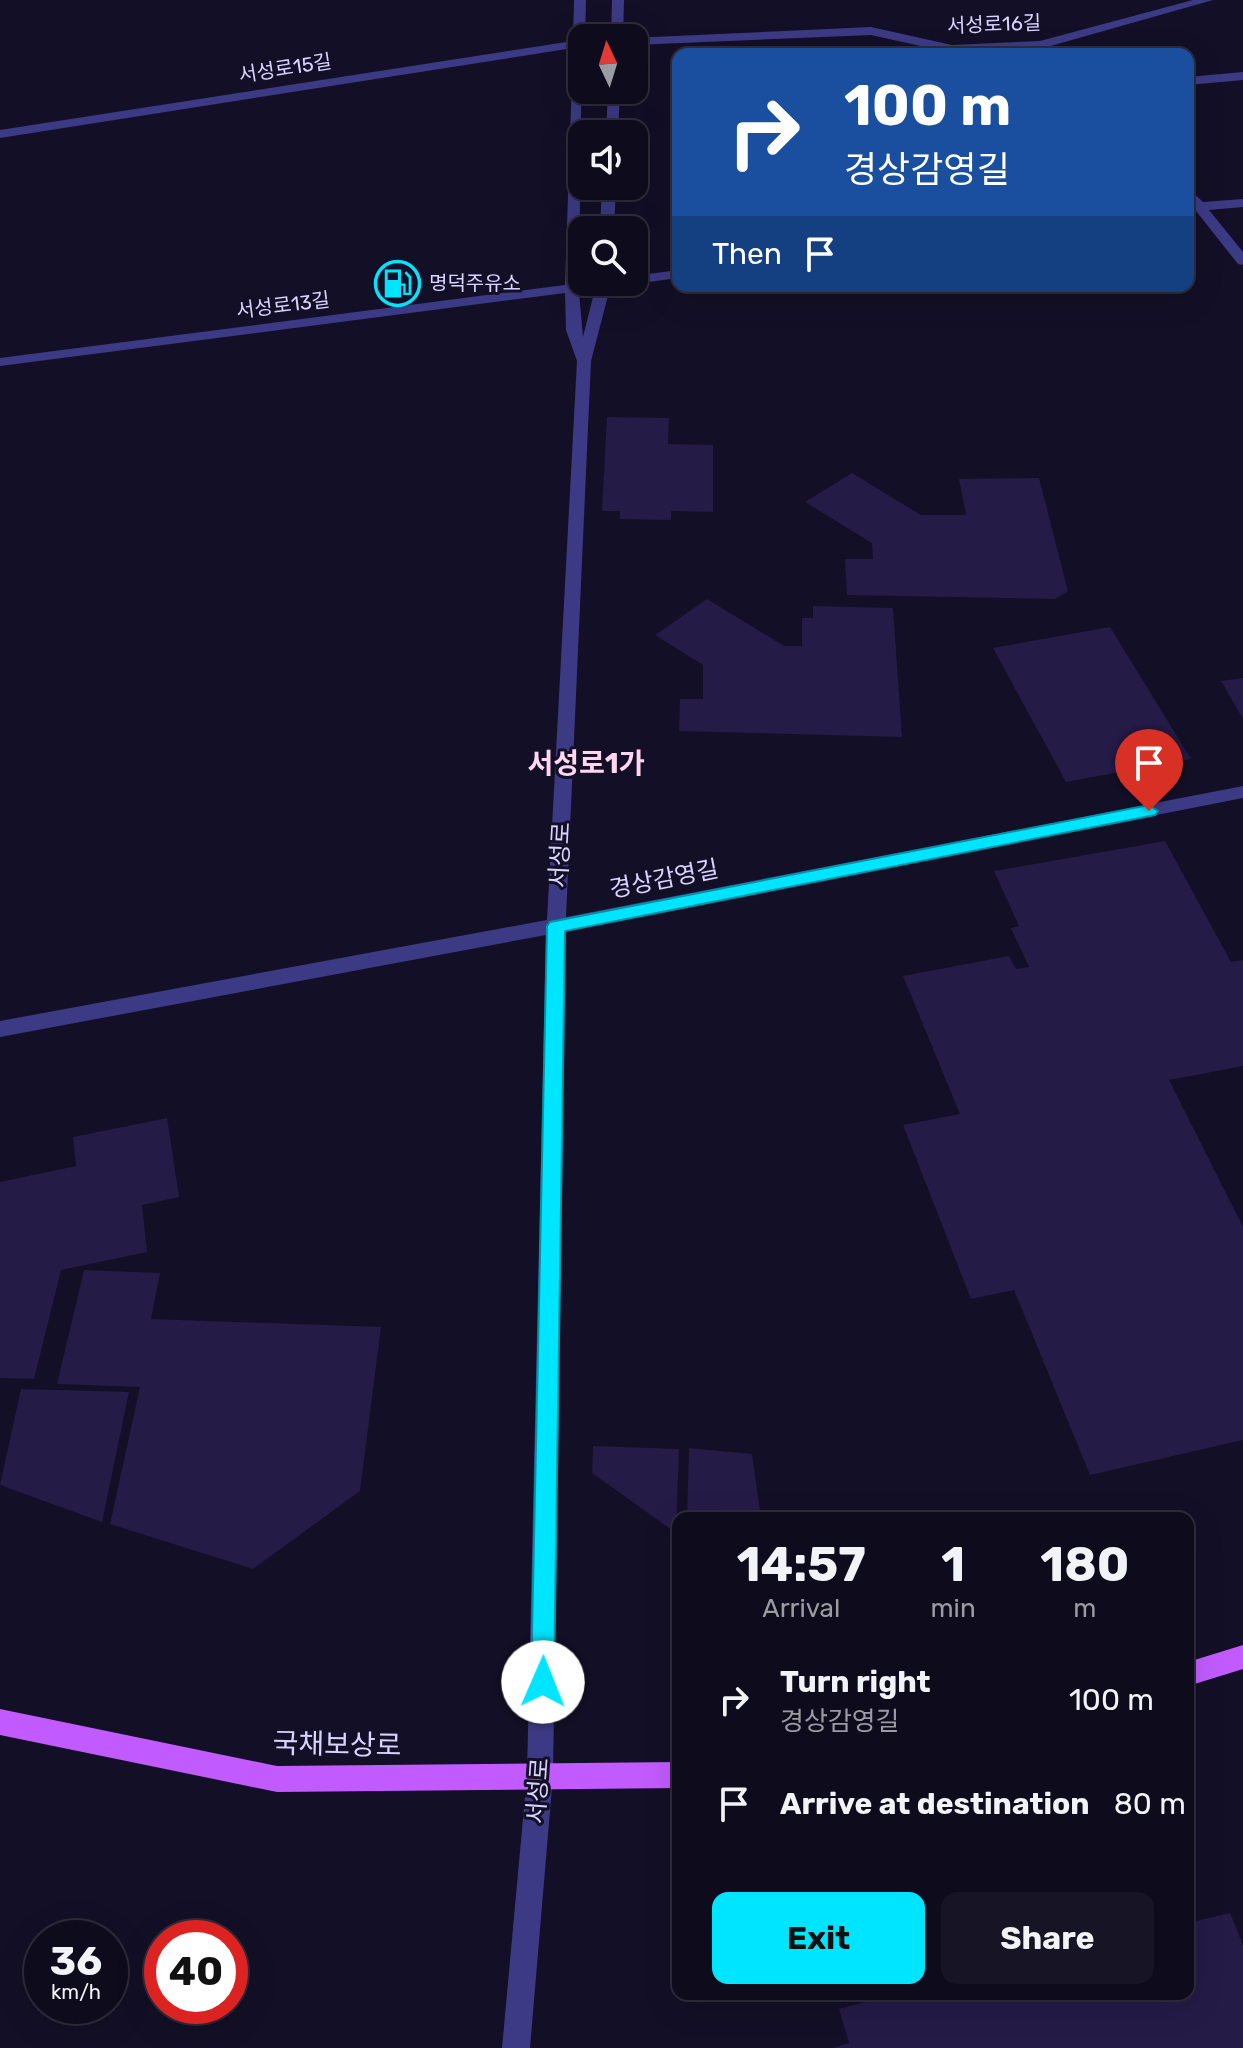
<!DOCTYPE html>
<meta charset="utf-8">
<style>
body{margin:0;font-family:Rubik,"Noto Sans KR",sans-serif;background:#171425;color:#f1f3f6;height:100vh;display:flex;flex-direction:column;font-size:30px;white-space:nowrap}
*{box-sizing:border-box;margin:0}
p{font-size:26px;color:#9b9ba3}
.icon{flex:none;width:44px;height:44px;fill:none;stroke:currentColor;stroke-width:2;stroke-linecap:round;stroke-linejoin:round}
.map{position:relative;flex:1;overflow:hidden}
.sheet{position:absolute;left:672px;top:1512px;width:522px;height:488px;display:flex;flex-direction:column;background:#0e0b1c;border-radius:16px;box-shadow:0 8px 32px #0002,0 0 0 2px #2e2b3b}
.sheet>*{flex:none}
.top-card{position:absolute;left:672px;top:48px;width:522px;height:244px;border-radius:16px;box-shadow:0 8px 32px #0002,0 0 0 2px #2e2b3b;background:#1a4fa0;color:#fff;overflow:hidden}
.needle{width:52px;rotate:356deg}
.fabs{position:absolute;left:568px;top:24px;display:grid;gap:16px}
.fabs a{display:grid;place-items:center;width:80px;height:80px;border-radius:16px;background:#0e0b1c;box-shadow:0 8px 32px #0002,0 0 0 2px #2e2b3b;font-size:40px}
.speed{position:absolute;left:24px;top:1920px;display:flex;gap:16px;font-size:40px;font-weight:700;text-align:center}
.speed>*{display:grid;place-content:center;width:104px;height:104px;border-radius:50%;background:#0e0b1c;box-shadow:0 8px 32px #0002,0 0 0 2px #2e2b3b;line-height:1}
.speed small{font-size:20px;font-weight:400}
.speed .limit{border:12px solid #d22;background:#fff;color:#111}
.pin{position:absolute;display:grid;place-items:center;width:68px;height:68px;color:#fff;margin:-82px -34px;border-radius:50% 50% 50% 0;rotate:-45deg;box-shadow:0 0 8px #0007}
.pin .icon{rotate:45deg}
.me{position:absolute;width:88px;margin:-44px;rotate:1deg;stroke-linejoin:round;filter:drop-shadow(0 0 6px #0008)}
.turn{display:flex;align-items:center;gap:28px;height:168px;padding:0 40px;font-size:36px}
.turn .icon{width:104px;height:104px;stroke-width:2.5}
.turn b{display:block;font-size:56px;line-height:68px}
.then{display:flex;align-items:center;height:76px;padding:0 40px;background:#0003;gap:16px;font-size:30px}
.eta{display:flex;justify-content:space-evenly;align-items:center;height:136px;text-align:center}
.eta b{font-size:48px;font-weight:700;line-height:56px}
.cta{display:flex;gap:16px;margin-top:auto;padding:16px 40px}
.cta a{flex:1;height:92px;border-radius:16px;background:#00e5ff;color:#111;font-size:32px;font-weight:700;line-height:92px;text-align:center}
.cta a+a{background:#171425;color:#f1f3f6}
ul{padding:0;list-style:none}
li{display:flex;align-items:center;gap:24px;height:104px;padding:0 40px}
li div{flex:1}
li b{display:block;font-size:30px}
li em{font-style:normal}
.map>svg:first-child{display:block}
.building{fill:#241b47}
.lines{fill:none;stroke-linecap:round;stroke-linejoin:round}
.minor{fill:#3d3a85;fill-rule:evenodd}
.major{fill:#c25bff;fill-rule:evenodd}
.route{fill:#00e5ff;stroke:#0095a6;stroke-width:2}
.labels{text-anchor:middle;stroke-width:6;stroke-linejoin:round;paint-order:stroke}
.far-street-label{font-size:20px;fill:#d9d4ff;stroke:#130f26}
.far-poi-label{font-size:20px;fill:#d9d4ff;stroke:#130f26;text-anchor:start}
.street-label{font-size:24px;fill:#d9d4ff;stroke:#130f26}
.quarter-label{font-size:28px;font-weight:bold;fill:#ffd6f0;stroke:#130f26}
.near-street-label{font-size:28px;fill:#d9d4ff;stroke:#130f26}
</style>
<div class="map">
<svg width="1243" height="2048" viewBox="0 0 1243 2048">
<rect width="100%" height="100%" fill="#130f26"/>
<path class="building" d="M 607,417 L 669,418 L 668,444 L 713,445 L 713,512 L 671,511 L 671,520 L 620,519 L 620,511 L 602,511 Z
M 852,473 L 921,515 L 966,515 L 959,479 L 1039,478 L 1068,591 L 1055,599 L 847,595 L 845,559 L 873,559 L 872,543 L 805,502 Z
M 707,599 L 784,646 L 802,646 L 802,618 L 813,618 L 813,606 L 893,608 L 902,737 L 679,731 L 680,699 L 703,699 L 703,665 L 655,635 Z
M 1110,627 L 1191,759 L 1066,782 L 993,648 Z
M 1243,678 L 1243,719 L 1221,681 Z
M 1165,841 L 1231,962 L 1243,960 L 1243,1066 L 1169,1080 L 1243,1227 L 1243,1440 L 1090,1475 L 1014,1290 L 971,1299 L 903,1125 L 960,1114 L 903,976 L 1009,956 L 1016,969 L 1029,967 L 1011,928 L 1019,926 L 994,871 Z
M 167,1118 L 179,1197 L 142,1205 L 147,1252 L 61,1270 L 34,1379 L 0,1378 L 0,1182 L 76,1166 L 73,1137 Z
M 84,1270 L 160,1273 L 151,1319 L 381,1327 L 360,1491 L 253,1569 L 110,1524 L 140,1387 L 57,1384 Z
M 21,1389 L 129,1392 L 102,1522 L 0,1485 Z
M 593,1446 L 679,1449 L 676,1533 L 592,1473 Z
M 689,1448 L 752,1454 L 761,1518 L 687,1518 Z
M 1230,1913 L 1243,1945 L 1243,2048 L 833,2048 L 849,2043 L 839,2009 L 896,1994 L 1188,1994 L 1188,1923 Z"/>
<g class="lines">
<path class="minor" d="M 574,0 L 586,0 L 585,38 L 582,38 L 579,283 L 627,282 L 610,288 L 591,361 L 566,917 L 1243,786 L 1243,798 L 566,931 L 553,1775 L 530,2048 L 502,2048 L 527,1775 L 546,935 L 0,1037 L 0,1021 L 547,920 L 577,361 L 566,330 L 565,293 L 0,366 L 0,358 L 565,285 L 573,48 L 0,138 L 0,130 L 573,41 ZM 595,289 L 583,337 L 579,292 Z
M 612,0 L 624,0 L 623,38 L 611,38 Z
M 1193,0 L 1213,0 L 1040,49 L 952,53 L 871,35 L 634,45 L 634,38 L 631,38 L 871,27 L 952,45 L 1040,41 Z
M 1243,72 L 1243,80 L 1188,85 L 1188,77 Z
M 608,90 L 620,90 L 618,134 L 606,134 Z
M 602,186 L 616,186 L 614,230 L 600,230 Z
M 1188,188 L 1203,202 L 1243,199 L 1243,207 L 1209,210 L 1243,252 L 1243,265 L 1238,264 L 1196,211 L 1188,210 Z
M 678,270 L 678,278 L 634,284 L 628,282 L 634,282 L 634,276 Z"/>
<path class="major" d="M 1243,1645 L 1243,1669 L 1188,1686 L 1188,1662 Z
M 0,1709 L 277,1766 L 678,1762 L 678,1788 L 277,1792 L 0,1735 Z"/>
</g>
<path class="route" d="M 1149,805 L 1158,811 L 1155,815 L 565,931 L 554,1682 L 551,1690 L 543,1693 L 535,1690 L 531,1682 L 547,926 L 550,922 Z"/>
<defs>
<symbol id="fuel-ring" viewBox="-11 -11 22 22"><circle r="9.5" fill="#130f26" stroke="#00e5ff" stroke-width="1.5"/><path d="M-5.5-6h7V0h2V4h1.3V-2.5L3-4.5l.8-.8L6-3V5H2.5V1h-1V6h-7ZM-4.2-4.7v3.2H.2V-4.7Z" fill="#00e5ff"/></symbol>
</defs>
<g fill-rule="evenodd">
<use href="#fuel-ring" x="372" y="258" width="51" height="51"/>
</g>
<g class="labels">
<g class="far-street-label">
<text transform="translate(994 24) rotate(-2)" y="7">서성로16길</text>
<text transform="translate(285 68) rotate(-9)" y="7">서성로15길</text>
<text transform="translate(283 305) rotate(-7)" y="7">서성로13길</text>
</g>
<g class="far-poi-label">
<text x="429" y="290">명덕주유소</text>
</g>
<g class="street-label">
<text transform="translate(560 855) rotate(-87)" y="8">서성로</text>
<text transform="translate(664 879) rotate(-11)" y="8">경상감영길</text>
<text transform="translate(538 1791) rotate(-86)" y="8">서성로</text>
</g>
<g class="quarter-label">
<text x="586" y="773">서성로1가</text>
</g>
<g class="near-street-label">
<text transform="translate(337 1744) rotate(1)" y="10">국채보상로</text>
</g>
</g>
</svg>
<div class="fabs">
<a><svg class="needle" viewBox="-14 -14 28 28"><path d="M0-13l5 13h-10z" fill="#e53935"/><path d="M0 13l5-13h-10z" fill="#9b9ba3"/></svg></a>
<a><svg class="icon" aria-label="sound" viewBox="0 0 24 24"><path d="M4 9h4l5-4v14l-5-4H4zM17 9q2 3 0 6"/></svg></a>
<a><svg class="icon" aria-label="search" viewBox="0 0 24 24"><circle cx="10" cy="10" r="6"/><path d="M15 15l6 6"/></svg></a>
</div>
<div class="speed"><div>36<small>km/h</small></div><div class="limit">40</div></div>
<div class="pin" style="left:1149px;top:811px;background:#d93025"><svg class="icon" aria-label="arrive" viewBox="0 0 24 24"><path d="M6 21V4h12l-3 4 3 4H6"/></svg></div>
<svg class="me" style="left:543px;top:1682px" viewBox="-20 -20 40 40"><circle r="19" fill="#fff"/><path d="M0-13L10 11 0 6-10 11z" fill="#00e5ff"/></svg>
<div class="top-card">
<div class="turn"><svg class="icon" aria-label="right" viewBox="0 0 24 24"><path d="M7 20v-9h11M14 6l5 5-5 5"/></svg><div><b>100 m</b>경상감영길</div></div>
<div class="then">Then<svg class="icon" aria-label="arrive" viewBox="0 0 24 24"><path d="M6 21V4h12l-3 4 3 4H6"/></svg></div>
</div>
<section class="sheet">
<div class="eta">
<div><b>14:57</b><p>Arrival</p></div>
<div><b>1</b><p>min</p></div>
<div><b>180</b><p>m</p></div>
</div>
<ul>
<li><svg class="icon" aria-label="right" viewBox="0 0 24 24"><path d="M7 20v-9h11M14 6l5 5-5 5"/></svg><div><b>Turn right</b><p>경상감영길</p></div><em>100 m</em></li>
<li><svg class="icon" aria-label="arrive" viewBox="0 0 24 24"><path d="M6 21V4h12l-3 4 3 4H6"/></svg><div><b>Arrive at destination</b></div><em>80 m</em></li>
</ul>
<div class="cta"><a>Exit</a><a>Share</a></div>
</section>
</div>
